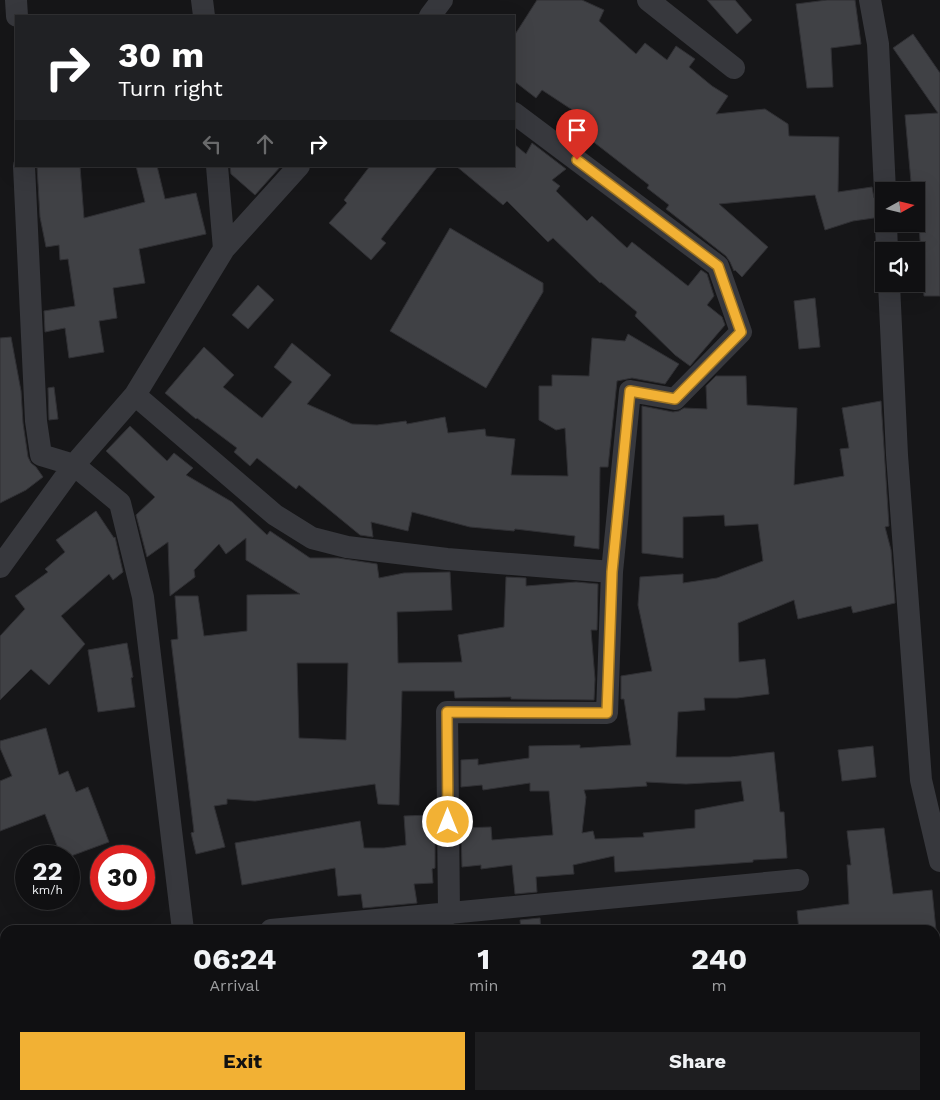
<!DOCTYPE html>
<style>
body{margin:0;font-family:"Work Sans",sans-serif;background:#1e1e20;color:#f1f3f6;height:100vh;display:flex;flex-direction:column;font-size:19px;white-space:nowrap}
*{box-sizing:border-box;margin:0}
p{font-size:16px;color:#9c9d9f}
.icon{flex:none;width:28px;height:28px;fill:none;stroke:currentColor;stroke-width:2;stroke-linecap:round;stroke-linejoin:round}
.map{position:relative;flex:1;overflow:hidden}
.details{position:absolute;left:0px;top:925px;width:940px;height:175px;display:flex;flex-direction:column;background:#101012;border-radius:15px 15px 0 0;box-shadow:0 5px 20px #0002,0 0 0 1px #303032}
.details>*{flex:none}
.banner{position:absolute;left:15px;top:15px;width:500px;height:152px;border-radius:0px;box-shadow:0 5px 20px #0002,0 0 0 1px #303032;background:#202124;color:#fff;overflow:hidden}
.needle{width:32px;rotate:82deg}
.buttons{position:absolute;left:875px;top:182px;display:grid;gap:10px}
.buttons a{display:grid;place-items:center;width:50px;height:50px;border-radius:0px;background:#101012;box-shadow:0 5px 20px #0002,0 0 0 1px #303032;font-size:25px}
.speed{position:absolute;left:15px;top:845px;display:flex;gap:10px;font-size:25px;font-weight:700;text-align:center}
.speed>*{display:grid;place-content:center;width:65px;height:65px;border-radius:50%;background:#101012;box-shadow:0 5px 20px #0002,0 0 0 1px #303032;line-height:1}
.speed small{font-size:12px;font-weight:400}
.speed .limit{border:8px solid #d22;background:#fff;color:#111}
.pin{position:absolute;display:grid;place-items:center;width:42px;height:42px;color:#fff;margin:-51px -21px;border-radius:50% 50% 50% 0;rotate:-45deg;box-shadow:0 0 5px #0007}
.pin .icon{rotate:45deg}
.me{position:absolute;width:55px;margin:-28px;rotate:0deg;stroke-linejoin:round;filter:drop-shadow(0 0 4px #0008)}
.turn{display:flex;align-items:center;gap:18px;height:105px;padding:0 20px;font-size:22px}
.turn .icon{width:65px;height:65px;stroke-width:2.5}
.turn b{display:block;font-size:35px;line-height:42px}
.lanes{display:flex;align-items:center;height:48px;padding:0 20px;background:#0003;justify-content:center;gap:25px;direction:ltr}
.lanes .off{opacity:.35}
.eta{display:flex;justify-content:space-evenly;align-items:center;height:85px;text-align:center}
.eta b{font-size:30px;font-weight:700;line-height:35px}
.button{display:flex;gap:10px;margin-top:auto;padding:10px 20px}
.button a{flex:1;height:58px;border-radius:0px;background:#f2b134;color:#111;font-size:20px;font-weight:700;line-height:58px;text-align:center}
.button a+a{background:#1e1e20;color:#f1f3f6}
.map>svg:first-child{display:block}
.building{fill:#404145;stroke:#303034;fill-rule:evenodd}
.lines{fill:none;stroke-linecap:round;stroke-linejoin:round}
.street{stroke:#37383d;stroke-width:22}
.route-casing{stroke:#9d7322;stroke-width:12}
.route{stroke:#f2b134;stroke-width:9}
</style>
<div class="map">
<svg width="940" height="1100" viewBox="0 0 940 1100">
<rect width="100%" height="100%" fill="#161618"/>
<path class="building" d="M 537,0 L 582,0 L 604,10 L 599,21 L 636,54 L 645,43 L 667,60 L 676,46 L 695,59 L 689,67 L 712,86 L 728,96 L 716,114 L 765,109 L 788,124 L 789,136 L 839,137 L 838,192 L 872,187 L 874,198 L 879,202 L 884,204 L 884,211 L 879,213 L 874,218 L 853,221 L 825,230 L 815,195 L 719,204 L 768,247 L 742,277 L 735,270 L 734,271 L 730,262 L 726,256 L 666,209 L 669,205 L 647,188 L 649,185 L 573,126 L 580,115 L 542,90 L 536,98 L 514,81 L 514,36 Z
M 707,0 L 735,0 L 752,20 L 737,34 Z
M 827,0 L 855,0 L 861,44 L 831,48 L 833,87 L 807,88 L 796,4 Z
M 913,34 L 940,73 L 940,296 L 924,296 L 918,212 L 916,213 L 916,191 L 898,191 L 898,184 L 911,182 L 905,115 L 938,113 L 893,48 Z
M 532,143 L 566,169 L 552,180 L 560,186 L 556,191 L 587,221 L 592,216 L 627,248 L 632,242 L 688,286 L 701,270 L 707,274 L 714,296 L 707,305 L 722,317 L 725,325 L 690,366 L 675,355 L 635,316 L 637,312 L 601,282 L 600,283 L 553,238 L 548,242 L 507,201 L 503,205 L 456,166 L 514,166 L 514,144 L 526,154 Z
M 37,166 L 80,166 L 84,218 L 145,202 L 136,166 L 157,166 L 165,199 L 196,193 L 206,234 L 139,249 L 145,283 L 113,288 L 117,318 L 99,321 L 104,352 L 69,358 L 65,328 L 45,332 L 44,311 L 75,306 L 68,259 L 60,260 L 59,245 L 46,247 L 40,217 Z
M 230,166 L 281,166 L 255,195 L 231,174 Z
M 370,166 L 438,166 L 381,239 L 386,243 L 371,260 L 329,223 L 347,203 L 344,200 Z
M 450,228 L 543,283 L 543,292 L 486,388 L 390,331 Z
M 258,285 L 274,300 L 248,329 L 232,315 Z
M 815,298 L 820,347 L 799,349 L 794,301 Z
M 628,334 L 679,364 L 665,384 L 632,378 L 617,381 L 608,467 L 600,467 L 599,549 L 574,546 L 575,536 L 515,529 L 514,531 L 470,527 L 412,512 L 408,531 L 371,522 L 373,537 L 360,535 L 299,485 L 296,489 L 257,458 L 250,466 L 234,452 L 237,448 L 197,418 L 196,419 L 165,393 L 204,347 L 234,375 L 223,387 L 262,418 L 292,382 L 274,367 L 292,343 L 331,375 L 307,404 L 352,424 L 377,425 L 406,421 L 407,424 L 445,417 L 448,433 L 485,429 L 486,436 L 515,439 L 511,475 L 568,476 L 565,428 L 556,430 L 539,420 L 539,386 L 552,386 L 552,375 L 589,376 L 592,338 L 625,341 Z
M 11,337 L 21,391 L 23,423 L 28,457 L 31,463 L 36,467 L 43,477 L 26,490 L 0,503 L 0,338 Z
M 716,376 L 746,376 L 747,405 L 797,408 L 794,485 L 844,476 L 840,449 L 849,448 L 842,408 L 881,401 L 889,526 L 885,527 L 891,550 L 895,603 L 853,613 L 851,606 L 798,619 L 794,600 L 738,623 L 739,662 L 765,659 L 769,694 L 737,698 L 704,698 L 705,710 L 678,712 L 676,757 L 730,757 L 774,752 L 780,812 L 784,812 L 787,858 L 753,860 L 753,862 L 615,872 L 614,856 L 573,865 L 574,874 L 536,877 L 537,892 L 515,894 L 512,865 L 481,869 L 481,865 L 462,867 L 461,828 L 491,827 L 492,840 L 553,835 L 549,791 L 530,791 L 530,783 L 483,790 L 482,785 L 461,787 L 461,760 L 478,759 L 478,765 L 529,758 L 529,746 L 580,745 L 580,748 L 631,745 L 624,699 L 621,699 L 621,676 L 652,671 L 638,605 L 640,577 L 683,574 L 683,583 L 717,578 L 763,561 L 758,524 L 725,526 L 724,515 L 683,517 L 683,558 L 642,553 L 642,406 L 673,412 L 679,411 L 684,408 L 707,409 L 706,386 ZM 741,781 L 744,801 L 695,810 L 695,828 L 643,833 L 644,837 L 595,839 L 593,831 L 582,833 L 586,797 L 584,790 L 647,786 L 646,782 L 686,784 Z
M 54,387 L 58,419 L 49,420 L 48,388 Z
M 130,426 L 167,461 L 174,453 L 193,468 L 186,475 L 232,502 L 267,535 L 270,531 L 310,558 L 338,558 L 377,564 L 379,578 L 404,573 L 450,572 L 452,610 L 397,612 L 398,663 L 462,662 L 458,635 L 504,627 L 506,577 L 526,578 L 526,586 L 576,582 L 598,584 L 597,630 L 591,630 L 595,679 L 594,700 L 511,699 L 511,697 L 455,698 L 454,691 L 402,691 L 399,805 L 378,804 L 375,784 L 255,801 L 227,799 L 227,804 L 214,806 L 225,847 L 196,854 L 191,833 L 194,832 L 171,640 L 178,639 L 175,596 L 198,596 L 204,636 L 247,631 L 247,595 L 300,594 L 246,560 L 246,538 L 226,554 L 219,544 L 194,570 L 195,577 L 170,596 L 168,542 L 147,557 L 136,515 L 155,497 L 106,451 ZM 297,663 L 348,663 L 346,740 L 299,738 Z
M 96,511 L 114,538 L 115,537 L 123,572 L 113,580 L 109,574 L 61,616 L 85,644 L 49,685 L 31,669 L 0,700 L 0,636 L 25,609 L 15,596 L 48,572 L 45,569 L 65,552 L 56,540 Z
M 127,643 L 133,677 L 131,678 L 135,707 L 98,712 L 88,650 Z
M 46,728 L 59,775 L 68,771 L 76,792 L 88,787 L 109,842 L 71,856 L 61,856 L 45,814 L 0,831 L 0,781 L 12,776 L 0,748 L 0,741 Z
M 873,746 L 876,777 L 842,781 L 838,750 Z
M 430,815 L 431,830 L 435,829 L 435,868 L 432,869 L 433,883 L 414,884 L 417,903 L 363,908 L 361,894 L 338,896 L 335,868 L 242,885 L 235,843 L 360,821 L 364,848 L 384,848 L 406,845 L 404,816 Z
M 884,828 L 893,894 L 932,890 L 936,930 L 799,930 L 797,911 L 849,904 L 847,865 L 851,865 L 847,831 Z
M 540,918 L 541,930 L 521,930 L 520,920 Z"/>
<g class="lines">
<path class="street" d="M 16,0 L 17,16
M 202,0 L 204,16
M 648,0 L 734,68
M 870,0 L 878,44 L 885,191
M 430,16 L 442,0
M 24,166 L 36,421 L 41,455 L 74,465 L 120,503 L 143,597 L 183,930
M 217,166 L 224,249
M 886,224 L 887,251
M 889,284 L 897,455 L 921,780 L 940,861
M 135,395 L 275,515 L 312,538 L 347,547 L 447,559 L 612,572
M 0,567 L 74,465 L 135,395 L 224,249 L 299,166
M 449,914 L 447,712 L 607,713 L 612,572 L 630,391 L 675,399 L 741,332 L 718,266 L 514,113
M 271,930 L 798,880
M 218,1095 L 219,1100"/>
</g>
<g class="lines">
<defs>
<path id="route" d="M 448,822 L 447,712 L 607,713 L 612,572 L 630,391 L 675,399 L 741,332 L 718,266 L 577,160"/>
</defs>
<use href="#route" class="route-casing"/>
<use href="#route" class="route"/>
</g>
</svg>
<div class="buttons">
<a><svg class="needle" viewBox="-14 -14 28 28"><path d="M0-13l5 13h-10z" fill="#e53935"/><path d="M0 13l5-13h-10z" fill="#9c9d9f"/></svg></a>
<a><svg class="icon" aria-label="sound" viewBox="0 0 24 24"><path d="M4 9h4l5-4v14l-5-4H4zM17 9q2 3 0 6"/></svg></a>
</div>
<div class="speed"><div>22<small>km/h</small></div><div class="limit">30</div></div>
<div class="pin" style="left:577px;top:160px;background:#d93025"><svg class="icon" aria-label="arrive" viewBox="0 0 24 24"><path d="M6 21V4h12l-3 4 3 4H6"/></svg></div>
<svg class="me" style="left:448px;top:822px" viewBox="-20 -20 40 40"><circle r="17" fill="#f2b134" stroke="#fff" stroke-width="3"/><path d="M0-11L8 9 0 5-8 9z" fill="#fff"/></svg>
<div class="banner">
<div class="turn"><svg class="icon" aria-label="right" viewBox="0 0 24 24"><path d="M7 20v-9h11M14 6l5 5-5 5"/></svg><div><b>30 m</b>Turn right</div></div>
<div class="lanes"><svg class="icon off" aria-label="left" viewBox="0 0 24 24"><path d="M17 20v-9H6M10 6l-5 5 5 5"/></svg><svg class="icon off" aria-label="ahead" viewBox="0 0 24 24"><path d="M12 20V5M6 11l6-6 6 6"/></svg><svg class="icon" aria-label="right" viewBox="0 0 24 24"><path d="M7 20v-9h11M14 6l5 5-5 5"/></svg></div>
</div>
<section class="details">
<div class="eta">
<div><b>06:24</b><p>Arrival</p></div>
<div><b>1</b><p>min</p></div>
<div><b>240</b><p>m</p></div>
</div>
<div class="button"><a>Exit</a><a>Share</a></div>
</section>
</div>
